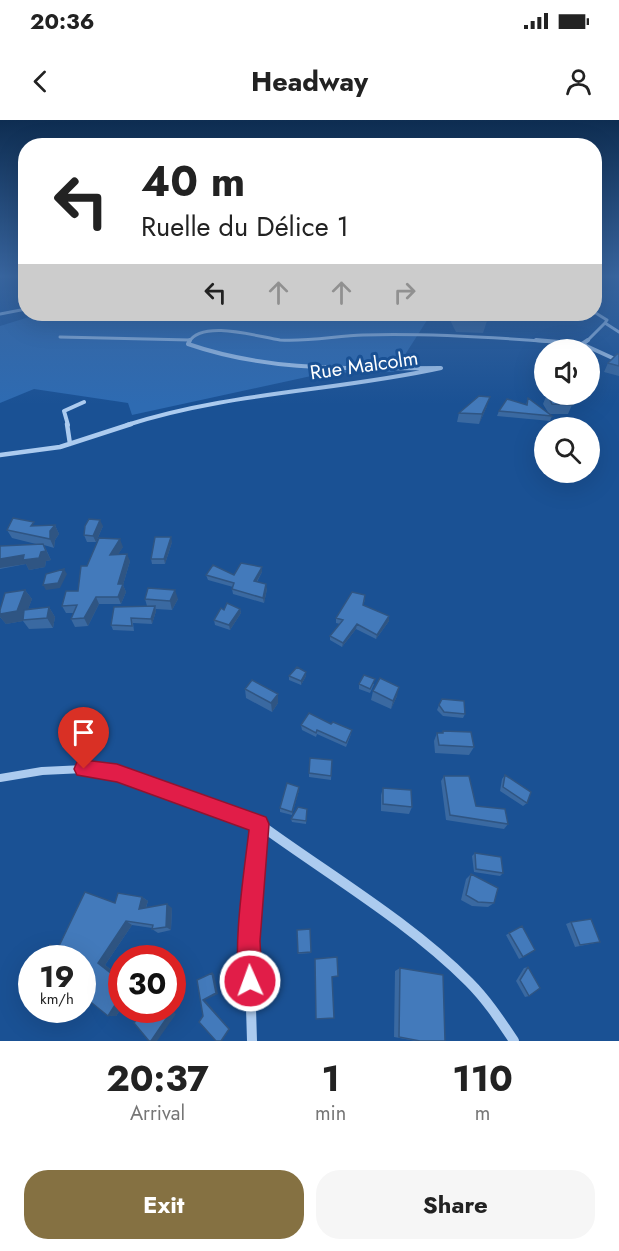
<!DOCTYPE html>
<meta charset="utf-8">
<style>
body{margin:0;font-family:Jost,sans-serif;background:#f6f6f6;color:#222;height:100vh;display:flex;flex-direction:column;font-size:22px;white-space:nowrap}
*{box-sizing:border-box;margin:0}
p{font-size:20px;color:#767676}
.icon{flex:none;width:33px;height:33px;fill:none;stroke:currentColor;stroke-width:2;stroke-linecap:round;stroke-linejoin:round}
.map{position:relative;height:921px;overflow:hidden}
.details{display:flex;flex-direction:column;background:#fff;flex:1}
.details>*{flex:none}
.top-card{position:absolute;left:18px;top:18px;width:584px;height:183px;border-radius:24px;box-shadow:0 6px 24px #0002;background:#fff;color:#222;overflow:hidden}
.tools{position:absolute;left:534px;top:219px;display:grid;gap:12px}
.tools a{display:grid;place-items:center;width:66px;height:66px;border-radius:50%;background:#fff;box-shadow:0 6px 24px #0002;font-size:30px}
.speed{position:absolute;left:18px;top:825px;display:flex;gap:12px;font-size:30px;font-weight:700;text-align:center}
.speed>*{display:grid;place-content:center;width:78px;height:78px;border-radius:50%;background:#fff;box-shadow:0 6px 24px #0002;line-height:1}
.speed small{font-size:15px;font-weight:400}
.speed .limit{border:9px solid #d22;background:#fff;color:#111}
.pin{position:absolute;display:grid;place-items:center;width:51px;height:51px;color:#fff;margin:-62px -26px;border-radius:50% 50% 50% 0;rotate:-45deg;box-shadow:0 0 6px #0007}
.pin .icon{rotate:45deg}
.me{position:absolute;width:66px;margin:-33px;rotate:358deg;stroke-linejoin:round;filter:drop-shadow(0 0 4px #0008)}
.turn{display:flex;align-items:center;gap:21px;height:126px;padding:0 24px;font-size:27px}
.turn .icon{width:78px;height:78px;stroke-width:2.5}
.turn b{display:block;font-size:42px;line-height:51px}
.lanes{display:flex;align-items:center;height:57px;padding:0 24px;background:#0003;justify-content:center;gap:30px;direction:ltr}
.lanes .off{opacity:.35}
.eta{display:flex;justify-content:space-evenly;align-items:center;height:102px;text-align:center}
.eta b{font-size:36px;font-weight:700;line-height:42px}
.action{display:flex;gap:12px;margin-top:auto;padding:12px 24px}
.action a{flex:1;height:69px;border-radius:24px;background:#857142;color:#fff;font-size:24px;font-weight:700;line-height:69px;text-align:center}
.action a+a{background:#f6f6f6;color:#222}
.status{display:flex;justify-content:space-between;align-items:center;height:42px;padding:0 30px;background:#fff;direction:ltr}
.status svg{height:16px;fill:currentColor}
header{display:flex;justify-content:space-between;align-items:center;height:78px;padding:0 24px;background:#fff;font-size:27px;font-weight:700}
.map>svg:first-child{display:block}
.green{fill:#2e6bb2}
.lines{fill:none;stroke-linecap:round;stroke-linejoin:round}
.street-far4{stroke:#accbef;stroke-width:3}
.street-far3{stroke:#accbef;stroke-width:4}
.street-far2{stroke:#accbef;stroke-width:4.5}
.street-far1{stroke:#accbef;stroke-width:8}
.street{stroke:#accbef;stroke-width:10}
.wall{fill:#3a69a1}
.shaded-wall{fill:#2f5583}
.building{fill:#437abb;stroke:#2f5583;stroke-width:1.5}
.route{fill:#e11d48;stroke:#92132f;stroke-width:1.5}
.labels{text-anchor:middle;stroke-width:6;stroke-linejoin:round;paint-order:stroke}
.far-street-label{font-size:20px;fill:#fff;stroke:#1a5194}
</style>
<div class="status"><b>20:36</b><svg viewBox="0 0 49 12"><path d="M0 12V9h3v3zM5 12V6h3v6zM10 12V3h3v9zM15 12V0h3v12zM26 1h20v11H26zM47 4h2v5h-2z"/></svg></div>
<header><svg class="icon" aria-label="back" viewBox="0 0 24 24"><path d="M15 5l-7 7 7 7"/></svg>Headway<svg class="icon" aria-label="person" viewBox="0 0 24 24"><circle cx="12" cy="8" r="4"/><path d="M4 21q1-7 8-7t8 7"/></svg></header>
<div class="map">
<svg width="619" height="921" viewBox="0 0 619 921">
<rect width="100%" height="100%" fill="#1a5194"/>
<path class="green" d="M 39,194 L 260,194 L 282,196 L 431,194 L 394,252 L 325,253 L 132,295 L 128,283 L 34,269 L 0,283 L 0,206 Z"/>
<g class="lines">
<path class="street-far4" d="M 594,192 L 607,200 L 605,203 L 619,212
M 0,194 L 26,189
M 60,217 L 190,220
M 189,222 C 202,199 259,217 280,220 C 307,222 336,216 363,215 C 427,213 490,217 554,222
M 586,222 L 605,203"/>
<path class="street-far3" d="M 536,220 L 582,224 L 617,240
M 582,224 L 588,220
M 68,305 L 64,291 L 84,282
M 127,305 C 229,272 337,271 441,248 C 354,248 272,253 188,224 L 190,220"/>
<path class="street-far2" d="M 67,304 L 70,324
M 0,335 L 60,327 L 131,304"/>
<path class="street-far1" d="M 0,658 L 42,651 L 84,649 L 117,653 L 259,704 L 268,711
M 258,711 L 259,704"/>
<path class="street" d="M 266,709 C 334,758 410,803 469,862 C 487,880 500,900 514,921
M 252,921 L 249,821 L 259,709"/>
</g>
<path class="wall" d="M 453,194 L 482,194 L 487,201 L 483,213 L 456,212 L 451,202 Z
M 619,234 L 619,256 L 604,252 L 608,243 Z
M 547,274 L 572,285 L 568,294 L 549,294 L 543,284 Z
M 528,278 L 552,296 L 550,301 L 497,296 L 499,291 L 526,285 Z
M 487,286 L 479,304 L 457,302 L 459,293 Z
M 55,405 L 59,414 L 55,420 L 54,428 L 44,425 L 51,440 L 46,441 L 45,447 L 29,450 L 26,444 L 0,449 L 0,426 L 40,425 L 12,418 L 7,410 L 36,406 Z
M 103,406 L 96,422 L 87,422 L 84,415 Z
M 172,422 L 165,444 L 152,444 L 151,439 Z
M 123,427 L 118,434 L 130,441 L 123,465 L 126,472 L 121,484 L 99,484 L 88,506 L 75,507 L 71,499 L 74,493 L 66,493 L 62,486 L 78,471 L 87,446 Z
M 262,447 L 262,452 L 257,462 L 267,469 L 264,483 L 233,474 L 232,469 L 233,467 L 208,460 L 206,455 L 234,455 Z
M 25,470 L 32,479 L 28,489 L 49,487 L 55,497 L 53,508 L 29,509 L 23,501 L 6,504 L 0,497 L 0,490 Z
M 145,479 L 178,479 L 172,490 L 156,489 L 156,491 L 152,504 L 133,503 L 134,511 L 113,510 L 111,505 L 147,486 Z
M 365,480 L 363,485 L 389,501 L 376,519 L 356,509 L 342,527 L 330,520 L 330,516 L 340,504 L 336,503 L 336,498 Z
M 240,489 L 241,493 L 230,510 L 215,505 L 214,500 L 224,490 Z
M 289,556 L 306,556 L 301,565 L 289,560 Z
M 359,564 L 374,564 L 370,573 L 359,569 Z
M 245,569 L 278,574 L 278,583 L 272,592 L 246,578 Z
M 373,571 L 397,576 L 391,589 L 371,580 Z
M 439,585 L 465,594 L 463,598 L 443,596 L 437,590 Z
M 301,605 L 351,614 L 346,627 L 317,614 L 316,617 L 302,610 Z
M 437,613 L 442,613 L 474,627 L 469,635 L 435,633 L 434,621 Z
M 332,640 L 331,660 L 309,657 L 309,653 Z
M 505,655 L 527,683 L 523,686 L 500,671 L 502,659 Z
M 444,656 L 476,686 L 508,704 L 504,709 L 446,700 L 441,661 Z
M 299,667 L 299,670 L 292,695 L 280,692 L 280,688 Z
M 383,668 L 412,687 L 409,694 L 381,691 L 381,675 Z
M 307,689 L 306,704 L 292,702 L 291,699 Z
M 475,733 L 503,753 L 500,756 L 474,752 L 472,736 Z
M 471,754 L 494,783 L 488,787 L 472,786 L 461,780 L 466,759 Z
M 142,777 L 148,781 L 146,788 L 172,788 L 171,810 L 158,813 L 152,809 L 152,808 L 132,805 L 105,845 L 122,858 L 122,887 L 116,896 L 58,828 L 115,783 Z
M 571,802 L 600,822 L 575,827 L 566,804 Z
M 522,806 L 523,837 L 519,839 L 506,815 Z
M 297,810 L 311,832 L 311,833 L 298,834 Z
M 528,847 L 529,876 L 525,877 L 516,861 L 524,848 Z
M 400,848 L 445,921 L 416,921 L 394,917 L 395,851 Z"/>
<path class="shaded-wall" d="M 490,277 L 487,286 L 479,304 L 482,294 Z
M 100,400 L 103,406 L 96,422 L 93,416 Z
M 55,405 L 59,414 L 55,420 L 54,428 L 50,419 L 50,411 Z
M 171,417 L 172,422 L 165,444 L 164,439 Z
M 120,419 L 123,427 L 113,442 L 110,435 Z
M 43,424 L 51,440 L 46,441 L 45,447 L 29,450 L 26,444 L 0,448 L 0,439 L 24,435 Z
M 127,434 L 130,441 L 123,465 L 126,472 L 121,484 L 118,477 L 118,464 Z
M 262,447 L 262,452 L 254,466 L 254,461 Z
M 64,449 L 67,454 L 60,468 L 46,470 L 43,465 Z
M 266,464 L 267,469 L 264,483 L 263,478 Z
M 25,470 L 32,479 L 24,500 L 23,500 L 23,501 L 6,504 L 0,497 L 0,494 Z
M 175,470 L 178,479 L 172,490 L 170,481 Z
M 96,477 L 99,484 L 88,506 L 84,498 Z
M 155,486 L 156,491 L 152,504 L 151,499 Z
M 49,487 L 55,497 L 53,508 L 47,498 Z
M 240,489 L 241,493 L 230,510 L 229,505 Z
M 389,496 L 389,501 L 376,519 L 377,515 Z
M 357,504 L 356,509 L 342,527 L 343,523 Z
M 306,552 L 306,556 L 301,565 L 301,561 Z
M 399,567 L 397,576 L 391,589 L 393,581 Z
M 278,574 L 278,583 L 272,592 L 271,583 Z
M 299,667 L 299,670 L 292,695 L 292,692 Z
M 142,777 L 148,781 L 144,793 L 139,789 Z
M 167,784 L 172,788 L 171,810 L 166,807 Z
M 126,801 L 132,805 L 105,845 L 122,858 L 122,862 L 98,843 Z
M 212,853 L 214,854 L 218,874 L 205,880 L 230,909 L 222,921 L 221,921 L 203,880 Z
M 122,874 L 122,887 L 116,896 L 108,896 Z
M 167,890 L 171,890 L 176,894 L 157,921 L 151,921 Z"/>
<path class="building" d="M 455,194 L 482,194 L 487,201 L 458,200 Z
M 617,234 L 619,234 L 619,246 L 608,243 Z
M 547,274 L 566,275 L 572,285 L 552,284 Z
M 479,276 L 490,277 L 482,294 L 459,293 Z
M 528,278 L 552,296 L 499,291 L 507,279 L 527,285 Z
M 13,398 L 34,402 L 31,406 L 55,405 L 50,411 L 50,419 L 7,410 Z
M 89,399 L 100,400 L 93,416 L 84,415 L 85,406 Z
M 155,417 L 171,417 L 164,439 L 151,439 Z
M 99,418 L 120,419 L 110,435 L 127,434 L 118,464 L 123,464 L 118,477 L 96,477 L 84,498 L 71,499 L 77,485 L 62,486 L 66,471 L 78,471 L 81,446 L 87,446 Z
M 43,424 L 46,431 L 41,432 L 39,438 L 23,440 L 24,435 L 0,439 L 0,426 Z
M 241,443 L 262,447 L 254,461 L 266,464 L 263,478 L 232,469 L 234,463 L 206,455 L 213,445 L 234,455 Z
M 64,449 L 58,463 L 43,465 L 46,454 Z
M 148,468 L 175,470 L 170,481 L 145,479 Z
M 25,470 L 17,491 L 0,494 L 0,490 L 5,473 Z
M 352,472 L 365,475 L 363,485 L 389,496 L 377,515 L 357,504 L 343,523 L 330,516 L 343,500 L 336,498 Z
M 227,483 L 240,489 L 229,505 L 214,500 L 221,488 L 224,490 Z
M 155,486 L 151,499 L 131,498 L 132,506 L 111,505 L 114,487 Z
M 49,487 L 47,498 L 23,500 L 24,490 Z
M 297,547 L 306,552 L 301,561 L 289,556 Z
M 364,555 L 375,559 L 370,569 L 359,564 Z
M 380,558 L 399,567 L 393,581 L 373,571 Z
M 252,560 L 278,574 L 271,583 L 245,569 Z
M 442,579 L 464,581 L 465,594 L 444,592 L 439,585 Z
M 309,593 L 331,604 L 333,602 L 352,610 L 346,623 L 317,610 L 316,613 L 301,605 Z
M 443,611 L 471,612 L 474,627 L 439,625 L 437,613 L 443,613 Z
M 310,638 L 332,640 L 331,656 L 309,653 Z
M 505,655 L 531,672 L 527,683 L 503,667 Z
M 444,656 L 469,656 L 476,686 L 505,689 L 508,704 L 450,695 Z
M 287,663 L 299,667 L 292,692 L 280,688 Z
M 383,668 L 411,670 L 412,687 L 383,684 Z
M 298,687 L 307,689 L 306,701 L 291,699 Z
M 475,733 L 501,737 L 503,753 L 476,749 Z
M 471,754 L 498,768 L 494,783 L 478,782 L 466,775 Z
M 85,772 L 115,783 L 118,773 L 142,777 L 139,789 L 167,784 L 166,807 L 152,809 L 153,805 L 126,801 L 98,843 L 122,862 L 122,874 L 108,896 L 82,875 L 82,838 L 44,838 L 50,825 L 58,828 Z
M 591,799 L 600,822 L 580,825 L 571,802 Z
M 522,806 L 535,830 L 523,837 L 509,813 Z
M 310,809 L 311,832 L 298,833 L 297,810 Z
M 337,837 L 338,856 L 332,857 L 334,898 L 316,899 L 315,839 Z
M 528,847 L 540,868 L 529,876 L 520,860 Z
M 400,848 L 443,855 L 445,921 L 420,921 L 399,917 Z
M 212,853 L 216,873 L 203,880 L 229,909 L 221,921 L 216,921 L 199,902 L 203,896 L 197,860 Z
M 144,890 L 167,890 L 170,893 L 151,921 L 149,921 L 134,903 Z"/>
<linearGradient id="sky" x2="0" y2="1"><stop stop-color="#0e2d51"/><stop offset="0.55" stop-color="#38659f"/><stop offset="1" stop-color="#38659f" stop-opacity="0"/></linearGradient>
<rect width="619" height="284" fill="url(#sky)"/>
<path class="route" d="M 84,640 L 117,644 L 266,697 L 269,704 L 260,821 L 262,861 L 259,869 L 250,873 L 242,869 C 230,839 245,746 249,710 L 117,662 L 77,655 L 74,649 L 77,642 Z"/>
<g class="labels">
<g class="far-street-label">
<text transform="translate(364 245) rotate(-8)" y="7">Rue Malcolm</text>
</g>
</g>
</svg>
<div class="tools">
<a><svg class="icon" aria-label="sound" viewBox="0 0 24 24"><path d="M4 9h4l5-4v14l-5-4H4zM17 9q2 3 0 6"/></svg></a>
<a><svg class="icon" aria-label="search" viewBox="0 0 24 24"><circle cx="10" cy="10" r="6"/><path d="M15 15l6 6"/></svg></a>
</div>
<div class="speed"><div>19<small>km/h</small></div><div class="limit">30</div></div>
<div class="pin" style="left:84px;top:649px;background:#d93025"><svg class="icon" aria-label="arrive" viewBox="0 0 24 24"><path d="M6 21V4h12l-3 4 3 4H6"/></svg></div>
<svg class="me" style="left:250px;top:861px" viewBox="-20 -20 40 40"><circle r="17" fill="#e11d48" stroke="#fff" stroke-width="3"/><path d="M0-11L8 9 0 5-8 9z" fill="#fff"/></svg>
<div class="top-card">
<div class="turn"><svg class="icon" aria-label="left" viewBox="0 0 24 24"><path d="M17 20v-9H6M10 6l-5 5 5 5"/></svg><div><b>40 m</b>Ruelle du Délice 1</div></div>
<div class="lanes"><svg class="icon" aria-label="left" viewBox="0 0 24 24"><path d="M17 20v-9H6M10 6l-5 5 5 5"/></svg><svg class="icon off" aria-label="ahead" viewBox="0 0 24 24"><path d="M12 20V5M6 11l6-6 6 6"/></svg><svg class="icon off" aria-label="ahead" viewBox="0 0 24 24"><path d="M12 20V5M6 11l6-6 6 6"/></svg><svg class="icon off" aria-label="right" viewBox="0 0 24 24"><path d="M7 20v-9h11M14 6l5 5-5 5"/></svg></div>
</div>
</div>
<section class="details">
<div class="eta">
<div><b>20:37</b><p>Arrival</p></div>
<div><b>1</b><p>min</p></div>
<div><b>110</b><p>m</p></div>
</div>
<div class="action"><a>Exit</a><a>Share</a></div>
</section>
